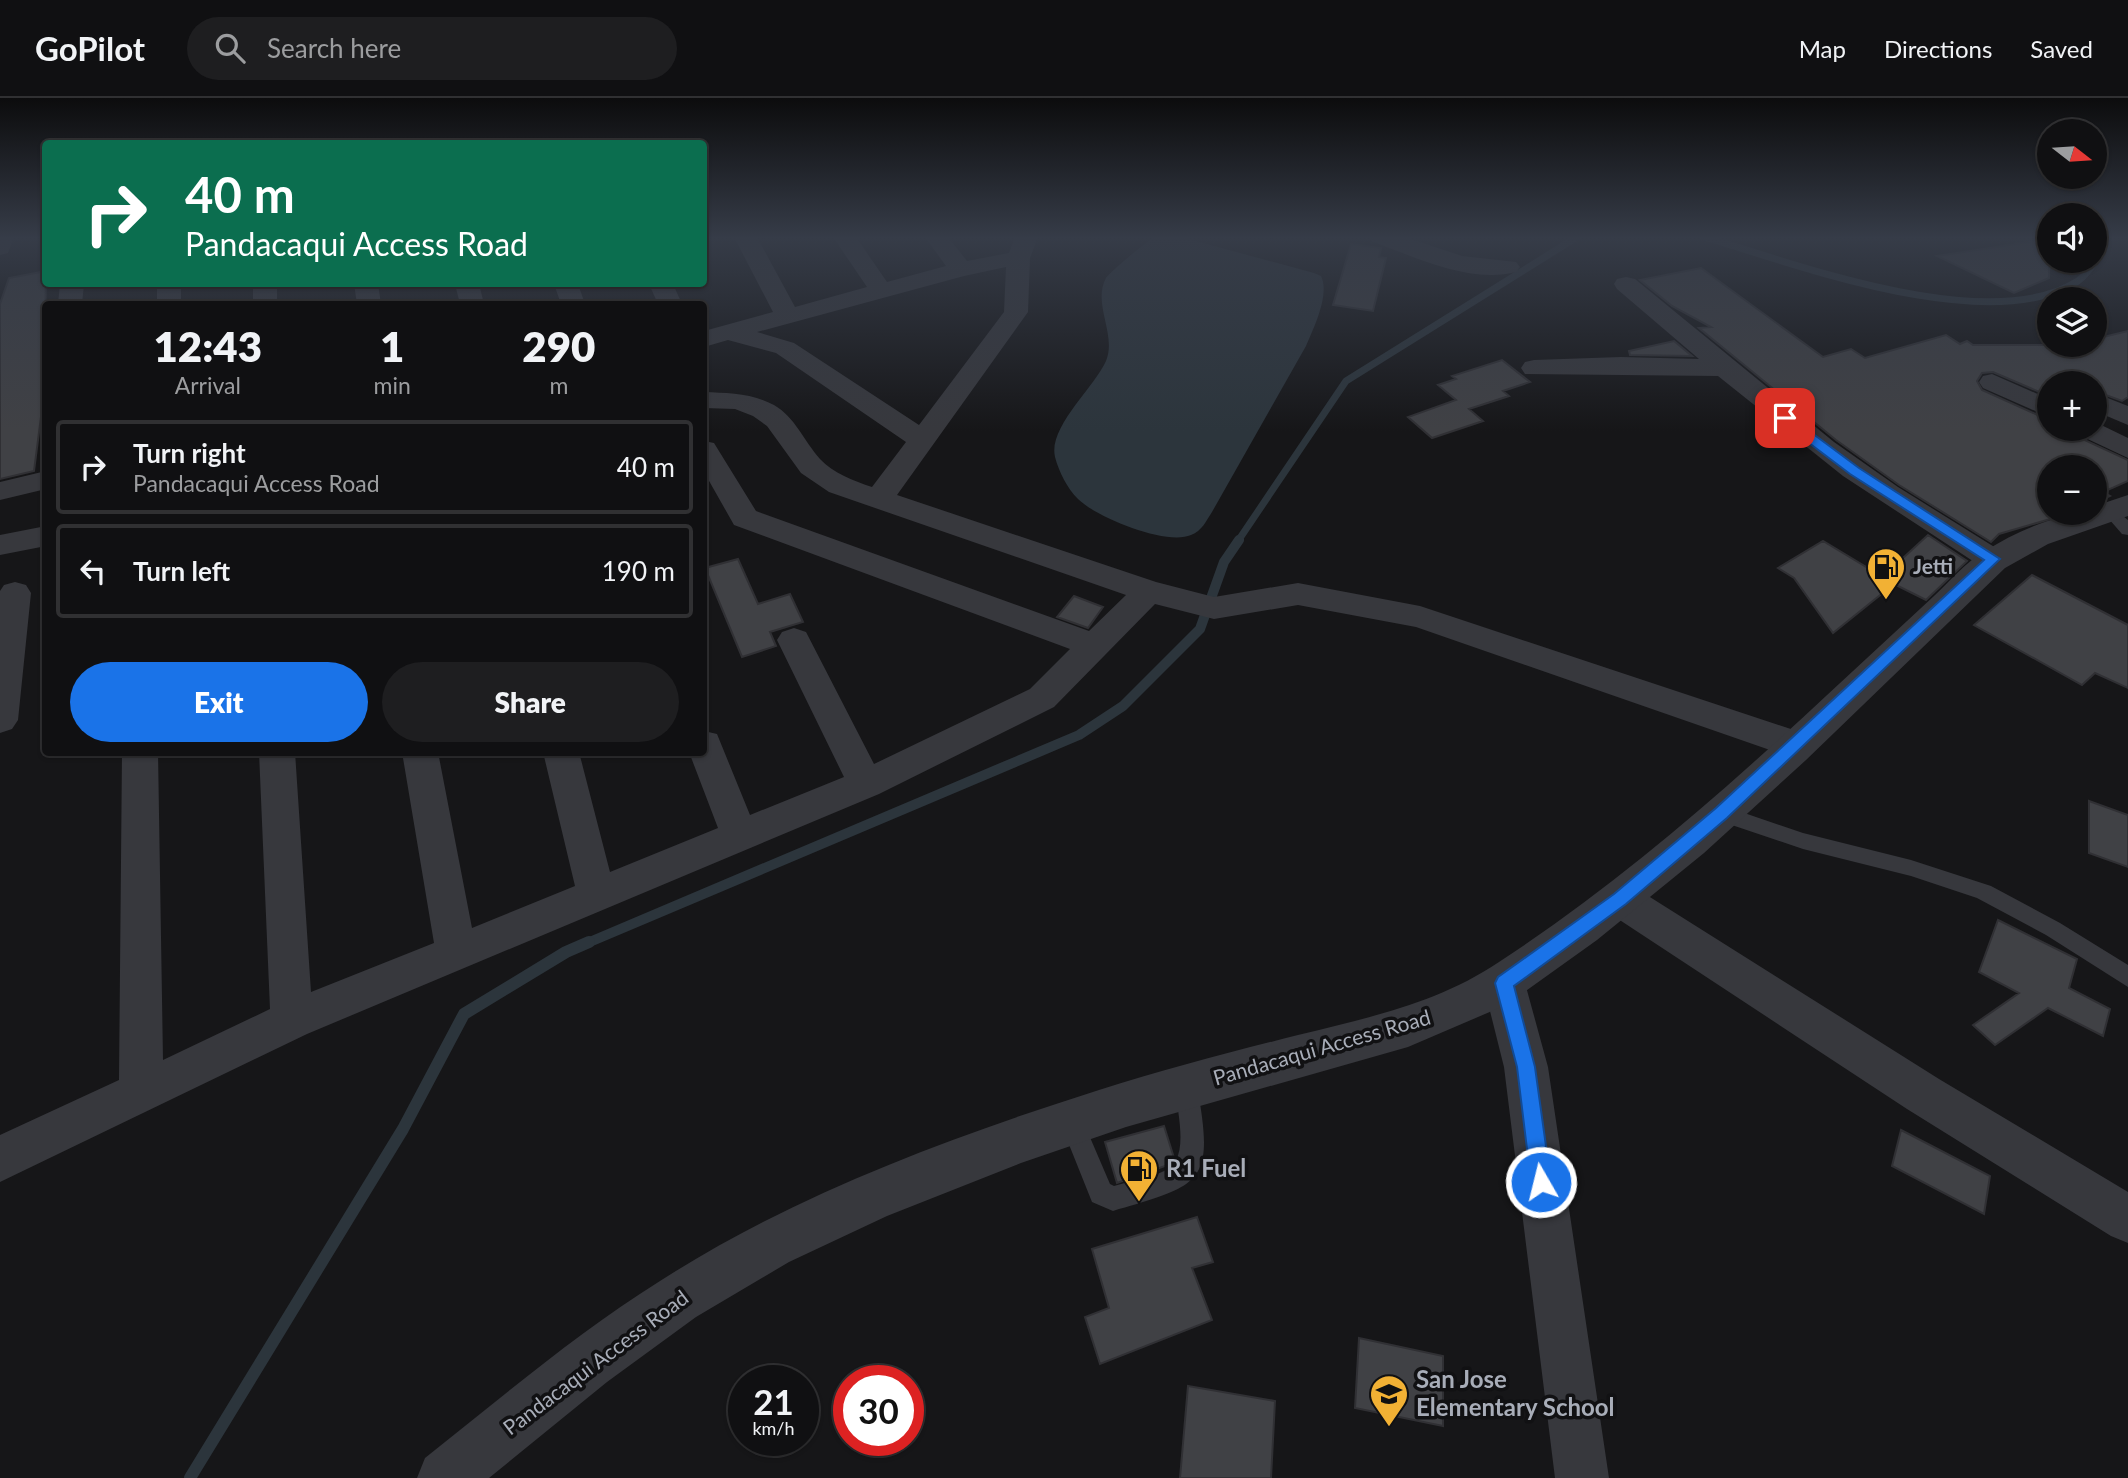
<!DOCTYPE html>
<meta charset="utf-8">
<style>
body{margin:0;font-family:Lato,sans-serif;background:#1e1e20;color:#f1f3f6;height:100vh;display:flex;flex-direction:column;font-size:26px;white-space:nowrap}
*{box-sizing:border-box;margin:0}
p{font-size:23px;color:#9c9d9f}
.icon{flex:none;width:38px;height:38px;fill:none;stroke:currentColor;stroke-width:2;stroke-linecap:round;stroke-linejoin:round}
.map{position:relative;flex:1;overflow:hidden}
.details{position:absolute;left:42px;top:203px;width:665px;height:455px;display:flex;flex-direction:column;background:#101012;border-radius:7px;box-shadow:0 2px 5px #0004,0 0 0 2px #303032}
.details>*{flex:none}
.guide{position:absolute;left:42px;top:42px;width:665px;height:147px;border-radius:7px;box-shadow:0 2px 5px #0004,0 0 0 2px #303032;background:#0b6e4f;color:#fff;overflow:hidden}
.needle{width:46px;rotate:107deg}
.buttons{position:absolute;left:2037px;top:21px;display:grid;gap:14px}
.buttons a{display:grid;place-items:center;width:70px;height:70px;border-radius:50%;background:#101012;box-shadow:0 2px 5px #0004,0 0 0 2px #303032;font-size:35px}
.speed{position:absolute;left:728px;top:1267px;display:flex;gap:14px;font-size:35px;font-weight:700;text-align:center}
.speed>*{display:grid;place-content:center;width:91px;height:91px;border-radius:50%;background:#101012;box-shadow:0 2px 5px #0004,0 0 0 2px #303032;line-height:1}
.speed small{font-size:18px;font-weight:400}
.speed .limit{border:10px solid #d22;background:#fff;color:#111}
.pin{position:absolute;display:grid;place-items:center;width:60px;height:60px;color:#fff;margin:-30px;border-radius:14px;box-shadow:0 4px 10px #0006}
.me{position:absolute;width:77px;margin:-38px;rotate:352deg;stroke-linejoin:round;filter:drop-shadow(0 0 5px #0008)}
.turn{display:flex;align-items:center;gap:24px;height:147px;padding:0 28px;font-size:32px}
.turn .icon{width:91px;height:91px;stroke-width:2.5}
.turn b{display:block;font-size:49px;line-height:60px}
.eta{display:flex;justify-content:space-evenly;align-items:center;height:119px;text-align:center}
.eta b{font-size:42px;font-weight:800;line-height:49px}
.action{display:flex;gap:14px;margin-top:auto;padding:14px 28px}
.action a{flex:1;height:80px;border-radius:42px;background:#1a73e8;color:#fff;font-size:28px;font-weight:800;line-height:80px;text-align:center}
.action a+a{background:#1e1e20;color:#f1f3f6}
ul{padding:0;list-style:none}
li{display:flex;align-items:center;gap:21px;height:94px;margin:0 14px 10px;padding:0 14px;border:4px solid #303032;border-radius:7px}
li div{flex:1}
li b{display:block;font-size:26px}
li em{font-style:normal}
header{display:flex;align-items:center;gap:42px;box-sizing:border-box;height:98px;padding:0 35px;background:#101012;border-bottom:2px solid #303032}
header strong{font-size:33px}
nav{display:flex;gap:38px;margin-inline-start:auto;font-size:24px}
.search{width:490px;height:63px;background:#1e1e20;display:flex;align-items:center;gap:18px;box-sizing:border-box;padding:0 24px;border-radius:38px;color:#9c9d9f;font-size:26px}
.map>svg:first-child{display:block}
.water{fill:#2c353c}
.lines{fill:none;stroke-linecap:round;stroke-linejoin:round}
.stream-far2{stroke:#2c353c;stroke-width:7}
.stream-far1{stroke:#2c353c;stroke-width:10}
.stream{stroke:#2c353c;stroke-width:12}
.building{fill:#404145;stroke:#303034;stroke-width:2}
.service{fill:#37383d;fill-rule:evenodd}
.minor{fill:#37383d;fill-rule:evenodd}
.tertiary{fill:#37383d;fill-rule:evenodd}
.route{fill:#1a73e8;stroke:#114b97;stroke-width:2}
.labels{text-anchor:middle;stroke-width:7;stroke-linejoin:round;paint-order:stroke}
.poi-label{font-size:21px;font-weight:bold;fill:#a8adb8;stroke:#111113;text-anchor:start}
.street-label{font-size:21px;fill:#a8adb8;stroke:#111113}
.near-poi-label{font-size:24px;font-weight:bold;fill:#a8adb8;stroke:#111113;text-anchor:start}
</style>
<header>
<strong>GoPilot</strong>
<div class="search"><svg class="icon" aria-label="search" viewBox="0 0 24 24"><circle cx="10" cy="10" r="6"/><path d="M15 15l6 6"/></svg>Search here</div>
<nav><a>Map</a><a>Directions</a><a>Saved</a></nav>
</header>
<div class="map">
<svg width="2128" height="1380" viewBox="0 0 2128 1380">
<rect width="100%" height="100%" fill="#161618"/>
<path class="water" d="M 1181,139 L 1314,175 L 1321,178 C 1330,196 1314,230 1306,248 L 1212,414 C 1206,423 1202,433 1191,437 C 1166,448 1096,419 1078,401 C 1067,390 1059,374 1055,359 C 1048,329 1094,290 1106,263 C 1117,236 1092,206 1106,180 C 1110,174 1149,141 1155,139 C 1162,137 1174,139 1181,139 Z"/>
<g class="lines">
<path class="stream-far2" d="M 1705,139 C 1798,167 1990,239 2078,183 C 2088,176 2095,163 2102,154 L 2095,140
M 1238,443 L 1346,283 L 1577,139"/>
<path class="stream-far1" d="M 585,846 L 1079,637 L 1123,608 L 1200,531 L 1224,464 L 1239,442"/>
<path class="stream" d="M 190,1380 L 403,1031 L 464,916 L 566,854 L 589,844"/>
</g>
<path class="building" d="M 2049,141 L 2049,180 L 2014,195 L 1937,158 Z
M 1351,146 L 1381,150 L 1379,159 L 1386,160 L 1373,213 L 1333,207 Z
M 1701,170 L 1823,259 L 1851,251 L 1865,260 L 1946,237 L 1960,246 L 1967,243 L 1973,247 L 2095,247 L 2095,241 L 2128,233 L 2128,299 L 2122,303 L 2106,297 L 2095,299 L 2095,285 L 2049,285 L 2049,298 L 1993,274 L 1982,275 L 1977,283 L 1982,292 L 2049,322 L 2049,331 L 2072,331 L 2078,339 L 2128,362 L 2128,383 L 2103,394 L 2110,398 L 2095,405 L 2095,369 L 2049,369 L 2049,415 L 2071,415 L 1999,436 L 1991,444 L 1899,387 L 1836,342 L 1699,230 L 1711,229 L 1672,208 L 1640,182 Z
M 46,173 L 44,296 L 34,373 L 0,381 L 0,206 L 9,180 Z
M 1674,243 L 1692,258 L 1630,257 L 1629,253 Z
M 1502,262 L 1530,284 L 1503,293 L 1509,298 L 1469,311 L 1483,323 L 1432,340 L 1408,319 L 1456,302 L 1438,287 L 1456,281 L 1452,278 Z
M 1928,437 L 1967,463 L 1926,502 L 1894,486 L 1833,535 L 1794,480 L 1778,470 L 1823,443 L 1868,470 L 1889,452 L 1903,460 Z
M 738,461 L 758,506 L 790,496 L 803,524 L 770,534 L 776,548 L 742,559 L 705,470 Z
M 2032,477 L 2128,527 L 2128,590 L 2095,575 L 2082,587 L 1974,527 Z
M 1074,498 L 1103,509 L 1088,530 L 1057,519 Z
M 2089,703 L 2128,717 L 2128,769 L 2089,755 Z
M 1998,822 L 2077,861 L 2069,890 L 2110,911 L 2103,938 L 2048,910 L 1995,947 L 1973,927 L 2019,895 L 1979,874 Z
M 1164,1028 L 1174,1060 L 1168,1067 L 1117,1085 L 1105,1044 Z
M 1901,1032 L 1990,1078 L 1984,1116 L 1892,1068 Z
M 1197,1119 L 1213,1164 L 1192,1170 L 1212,1222 L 1100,1266 L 1085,1219 L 1109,1210 L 1092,1151 Z
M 1359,1240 L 1443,1258 L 1443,1328 L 1355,1310 Z
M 1188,1288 L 1275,1303 L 1271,1380 L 1180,1380 Z"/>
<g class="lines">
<path class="service" d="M 2110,408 L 2128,422 L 2128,437 L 2122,436 L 2102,413 Z
M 1721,707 L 1803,735 L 1911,762 L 1991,788 L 2060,825 L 2128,867 L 2128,889 L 2046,837 L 1977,800 L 1911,778 L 1803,751 L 1714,721 L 1711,715 L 1714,709 Z
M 1185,977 L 1193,980 L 1197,988 C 1215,1086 1202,1087 1113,1113 L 1092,1104 L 1060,1024 L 1064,1016 L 1072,1013 L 1080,1016 L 1110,1086 L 1114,1088 C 1168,1073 1188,1078 1178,1012 C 1176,1001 1172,991 1177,980 Z"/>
<path class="minor" d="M 0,139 L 14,139 L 8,155 L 0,157 Z
M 734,139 L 757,139 L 795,209 L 867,189 L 833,139 L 856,139 L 887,184 L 946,168 L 925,139 L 948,139 L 967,163 L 1009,155 L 1015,139 L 1038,139 L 1030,160 L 1028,214 L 897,397 L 1156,484 L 1214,499 L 1298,485 L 1420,508 L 1809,637 L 1814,647 L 1809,657 L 1796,661 L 1416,529 L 1298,507 L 1214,521 L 1155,506 L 1054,609 L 879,696 L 307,936 L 0,1084 L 0,1037 L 119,982 L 122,654 L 158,654 L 163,962 L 270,911 L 259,654 L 295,654 L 311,894 L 434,845 L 402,654 L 438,654 L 472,830 L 575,788 L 543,654 L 579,654 L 610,774 L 718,730 L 689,654 L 704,654 L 704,633 L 717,636 L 750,717 L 844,679 L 777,542 L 782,534 L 794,530 L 806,534 L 874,666 L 1030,591 L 1070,551 L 734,427 L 704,374 L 704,343 L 714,345 L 756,413 L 1089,533 L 1126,497 L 829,394 L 801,375 L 767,328 L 753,318 L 735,311 L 704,310 L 704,294 C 728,295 752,295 774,307 C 795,319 804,343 820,361 C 833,375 854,383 872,389 L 906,344 L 776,255 L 728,242 L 704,249 L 704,233 L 773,214 ZM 1006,169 L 1004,214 L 919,327 L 794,245 L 757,234 L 964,178 Z
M 1370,139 L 1405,139 L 1462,158 L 1516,164 L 1520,169 L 1516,174 C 1469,186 1416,159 1373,144 Z
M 1626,179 L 1635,181 L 1834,344 L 1898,389 L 2004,455 L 2009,462 L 2004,469 L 1993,472 L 1982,469 L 1843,378 L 1718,278 L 1525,276 L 1521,270 L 1525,264 L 1534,262 L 1621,259 L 1699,261 L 1617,191 L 1614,186 L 1617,181 Z
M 60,186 L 84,186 L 82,206 L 58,206 Z
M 157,186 L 181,186 L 181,206 L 157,206 Z
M 253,186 L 277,186 L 277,206 L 253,206 Z
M 354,186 L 378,186 L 381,206 L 357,206 Z
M 455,186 L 479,186 L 484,206 L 460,206 Z
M 554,186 L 578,186 L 585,206 L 561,206 Z
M 649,186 L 673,186 L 682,206 L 658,206 Z
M 1992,276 L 2049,301 L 2049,319 L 1983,290 L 1979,284 L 1983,278 Z
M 2105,299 L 2128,308 L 2128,327 L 2095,313 L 2095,302 Z
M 2095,324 L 2128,340 L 2128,360 L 2079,337 L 2075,331 L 2095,331 Z
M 46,373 L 46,391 L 0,402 L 0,384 Z
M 46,428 L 46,448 L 0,457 L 0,437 Z
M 15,484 L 26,487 L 31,495 L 18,622 L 12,631 L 0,635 L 0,493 L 4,487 Z
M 1620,784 L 1634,789 L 1939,981 L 2128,1094 L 2128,1145 L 2111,1138 L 1907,1011 L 1606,813 L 1600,801 L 1606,789 Z
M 1504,866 L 1519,872 L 1525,885 L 1548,969 L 1609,1380 L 1555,1380 L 1504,969 L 1483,885 L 1489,872 Z"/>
<path class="tertiary" d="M 2128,397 L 2128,418 L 2048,446 L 2005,470 L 1806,662 L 1704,755 L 1597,842 L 1506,907 L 1408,949 L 1126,1029 L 1021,1065 L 887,1118 L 789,1164 L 696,1219 L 607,1284 L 489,1380 L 417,1380 L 425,1360 C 502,1299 577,1235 660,1183 C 794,1097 948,1040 1099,992 C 1165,971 1231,954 1298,937 C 1368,920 1438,905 1499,864 C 1617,787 1723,694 1826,598 C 1862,565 1898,531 1934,498 C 1950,483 1966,464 1985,453 C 2017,433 2057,415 2095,415 L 2095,408 Z"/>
</g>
<linearGradient id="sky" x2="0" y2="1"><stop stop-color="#0c0c0d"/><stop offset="0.42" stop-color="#363c48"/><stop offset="1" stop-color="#363c48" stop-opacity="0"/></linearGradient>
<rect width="2128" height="333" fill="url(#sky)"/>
<path class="route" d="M 1780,318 L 1789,318 L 1859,370 L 2000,461 L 1727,720 L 1626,806 L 1514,888 L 1535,969 L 1551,1084 L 1548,1091 L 1541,1094 L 1534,1091 L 1531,1084 L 1517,969 L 1495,885 L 1498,879 L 1614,796 L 1716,710 L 1984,462 L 1850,376 L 1780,323 Z"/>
<defs>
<symbol id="fuel-pin" viewBox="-11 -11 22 30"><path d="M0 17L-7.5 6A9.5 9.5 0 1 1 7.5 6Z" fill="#f2b134" stroke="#111113"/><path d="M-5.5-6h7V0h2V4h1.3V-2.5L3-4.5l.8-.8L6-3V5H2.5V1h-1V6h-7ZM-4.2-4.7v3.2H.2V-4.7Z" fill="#111"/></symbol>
<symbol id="school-pin" viewBox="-11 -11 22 30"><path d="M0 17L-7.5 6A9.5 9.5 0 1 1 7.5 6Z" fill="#f2b134" stroke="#111113"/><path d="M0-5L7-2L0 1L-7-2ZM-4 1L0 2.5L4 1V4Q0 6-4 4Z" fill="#111"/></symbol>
</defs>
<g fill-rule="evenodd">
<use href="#fuel-pin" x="1864" y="447" width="44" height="60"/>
<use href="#fuel-pin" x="1117" y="1049" width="44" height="60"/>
<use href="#school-pin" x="1367" y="1274" width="44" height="60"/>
</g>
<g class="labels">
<g class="poi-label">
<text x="1913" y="476">Jetti</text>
</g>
<g class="street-label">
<text transform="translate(1322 950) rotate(-16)" y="7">Pandacaqui Access Road</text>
<text transform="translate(596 1265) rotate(-37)" y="7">Pandacaqui Access Road</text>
</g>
<g class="near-poi-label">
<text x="1166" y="1079">R1 Fuel</text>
<text x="1416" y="1290">San Jose<tspan x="1416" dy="28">Elementary School</tspan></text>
</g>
</g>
</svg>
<div class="buttons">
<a><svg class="needle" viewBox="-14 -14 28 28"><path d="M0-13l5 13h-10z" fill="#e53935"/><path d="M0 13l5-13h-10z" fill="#9c9d9f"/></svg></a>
<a><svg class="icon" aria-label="sound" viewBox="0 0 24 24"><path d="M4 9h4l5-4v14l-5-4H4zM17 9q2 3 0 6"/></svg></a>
<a><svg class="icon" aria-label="layers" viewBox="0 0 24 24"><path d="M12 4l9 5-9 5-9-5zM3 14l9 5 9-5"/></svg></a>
<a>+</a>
<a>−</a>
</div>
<div class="speed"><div>21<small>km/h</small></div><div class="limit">30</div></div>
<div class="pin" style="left:1785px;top:320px;background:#d93025"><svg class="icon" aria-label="arrive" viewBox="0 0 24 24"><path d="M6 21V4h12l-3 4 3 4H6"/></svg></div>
<svg class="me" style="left:1541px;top:1084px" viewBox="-20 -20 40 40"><circle r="17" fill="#1a73e8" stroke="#fff" stroke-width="3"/><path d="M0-11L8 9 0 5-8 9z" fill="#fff"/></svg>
<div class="guide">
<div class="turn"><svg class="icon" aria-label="right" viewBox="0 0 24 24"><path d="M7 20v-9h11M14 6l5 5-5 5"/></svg><div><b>40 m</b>Pandacaqui Access Road</div></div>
</div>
<section class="details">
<div class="eta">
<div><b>12:43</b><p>Arrival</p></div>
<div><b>1</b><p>min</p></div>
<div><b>290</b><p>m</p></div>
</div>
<ul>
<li><svg class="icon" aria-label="right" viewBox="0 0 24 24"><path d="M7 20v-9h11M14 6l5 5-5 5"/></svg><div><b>Turn right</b><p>Pandacaqui Access Road</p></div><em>40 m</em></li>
<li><svg class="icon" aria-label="left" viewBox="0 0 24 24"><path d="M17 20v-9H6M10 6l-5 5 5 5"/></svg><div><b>Turn left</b></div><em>190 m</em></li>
</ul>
<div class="action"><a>Exit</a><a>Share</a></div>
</section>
</div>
